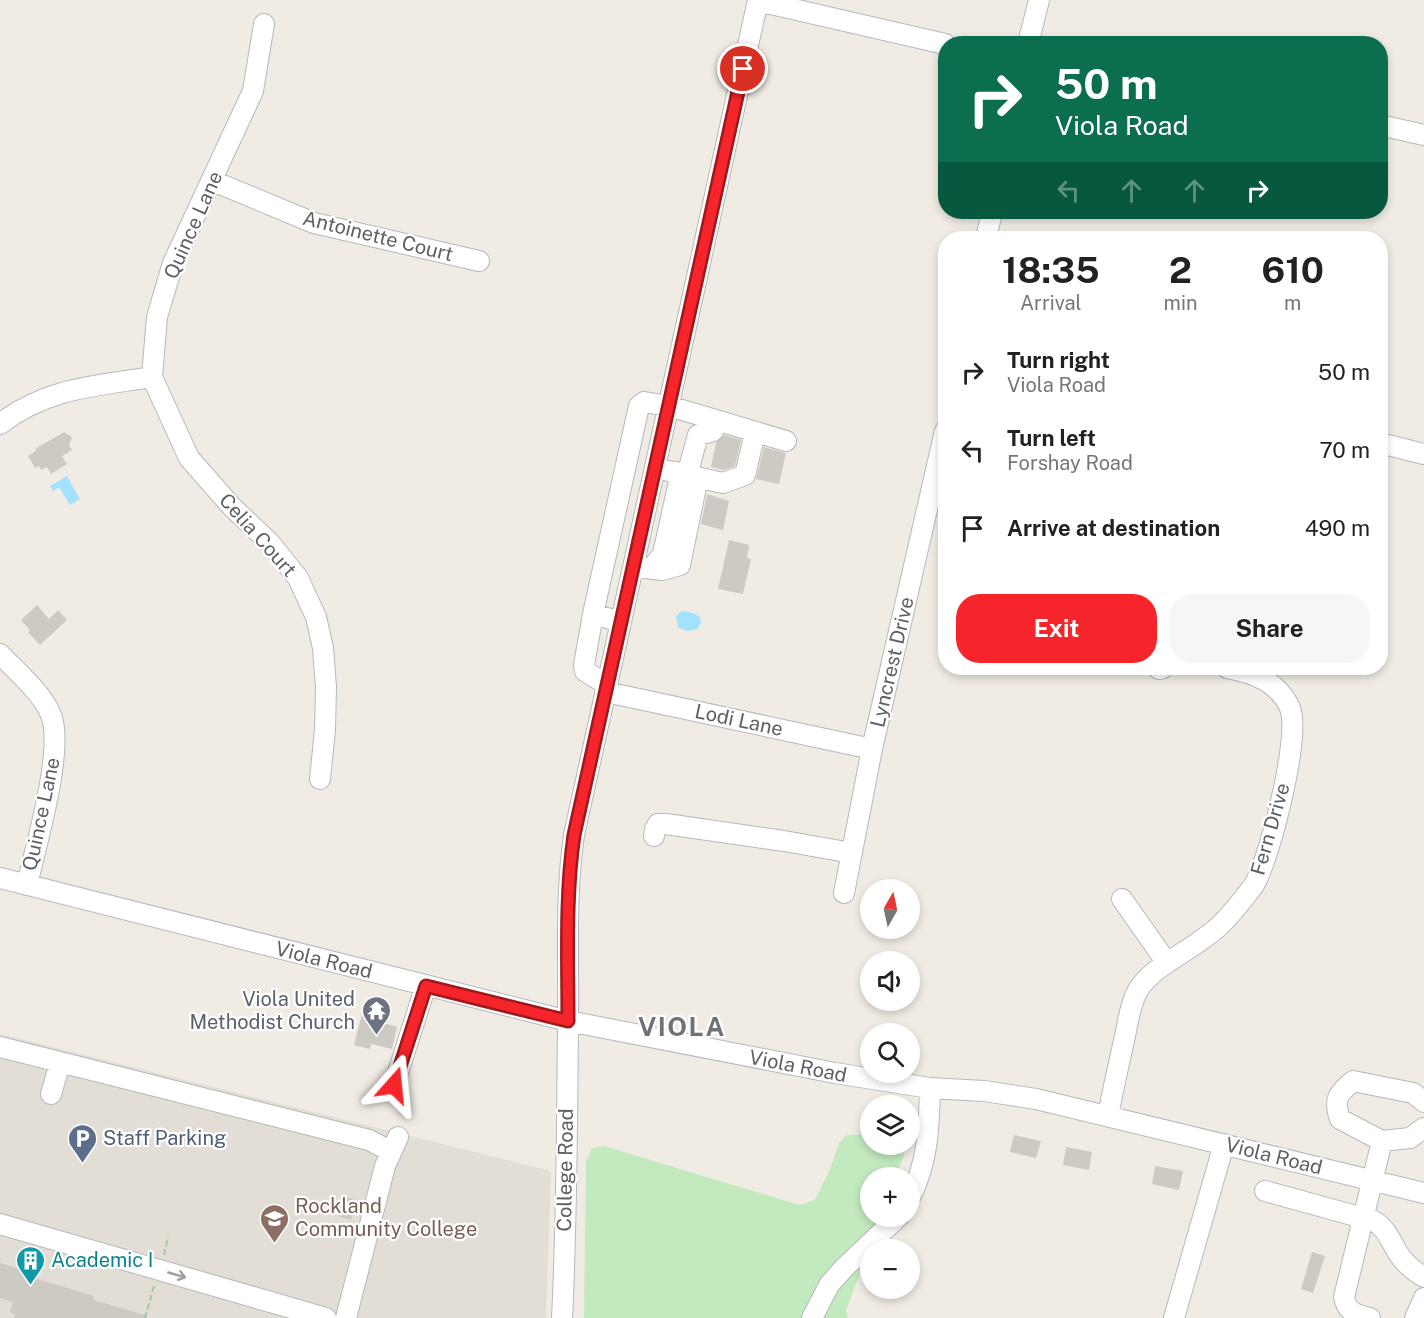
<!DOCTYPE html>
<meta charset="utf-8">
<style>
body{margin:0;font-family:"Public Sans",sans-serif;background:#f6f6f6;color:#222;height:100vh;display:flex;flex-direction:column;font-size:22px;white-space:nowrap}
*{box-sizing:border-box;margin:0}
p{font-size:20px;color:#767676}
.icon{flex:none;width:33px;height:33px;fill:none;stroke:currentColor;stroke-width:2;stroke-linecap:round;stroke-linejoin:round}
.map{position:relative;flex:1;overflow:hidden}
.drawer{position:absolute;left:938px;top:231px;width:450px;height:444px;display:flex;flex-direction:column;background:#fff;border-radius:24px;box-shadow:0 3px 9px #0003}
.drawer>*{flex:none}
.guide{position:absolute;left:938px;top:36px;width:450px;height:183px;border-radius:24px;box-shadow:0 3px 9px #0003;background:#0b6e4f;color:#fff;overflow:hidden}
.needle{width:39px;rotate:9deg}
.tools{position:absolute;left:860px;top:879px;display:grid;gap:12px}
.tools a{display:grid;place-items:center;width:60px;height:60px;border-radius:50%;background:#fff;box-shadow:0 3px 9px #0003;font-size:30px}
.pin{position:absolute;display:grid;place-items:center;width:51px;height:51px;color:#fff;margin:-26px;border:3px solid #fff;border-radius:50%;box-shadow:0 2px 6px #0007}
.me{position:absolute;width:66px;margin:-33px;rotate:18deg;stroke-linejoin:round;filter:drop-shadow(0 0 4px #0008)}
.turn{display:flex;align-items:center;gap:21px;height:126px;padding:0 18px;font-size:27px}
.turn .icon{width:78px;height:78px;stroke-width:2.5}
.turn b{display:block;font-size:42px;line-height:51px}
.lanes{display:flex;align-items:center;height:57px;padding:0 18px;background:#0003;justify-content:center;gap:30px;direction:ltr}
.lanes .off{opacity:.35}
.eta{display:flex;justify-content:space-evenly;align-items:center;height:102px;text-align:center}
.eta b{font-size:36px;font-weight:700;line-height:42px}
.button{display:flex;gap:12px;margin-top:auto;padding:12px 18px}
.button a{flex:1;height:69px;border-radius:24px;background:#f5252b;color:#fff;font-size:24px;font-weight:700;line-height:69px;text-align:center}
.button a+a{background:#f6f6f6;color:#222}
ul{padding:0;list-style:none}
li{display:flex;align-items:center;gap:18px;height:78px;padding:0 18px}
li div{flex:1}
li b{display:block;font-size:22px}
li em{font-style:normal}
.map>svg:first-child{display:block}
.education{fill:#e2ddd5}
.green{fill:#c3e9bf}
.water{fill:#a4e1ff}
.building{fill:#cdc9c3}
.lines{fill:none;stroke-linecap:round;stroke-linejoin:round}
.minor-casing{stroke:#b5b8bc;stroke-width:22}
.path{stroke:#99cca2;stroke-width:2;stroke-dasharray:6 3;stroke-linecap:butt}
.minor{stroke:#fff;stroke-width:20}
.oneway{stroke:#9da0a3}
.route-casing{stroke:#9f181c;stroke-width:15}
.route{stroke:#f5252b;stroke-width:10}
.labels{text-anchor:middle;stroke-width:4.5;stroke-linejoin:round;paint-order:stroke}
.street-label{font-size:20px;fill:#5c6166;stroke:#fff}
.worship-label{font-size:20px;fill:#5b616d;stroke:#fff;text-anchor:end}
.service-label{font-size:20px;fill:#4e5e75;stroke:#fff;text-anchor:start}
.education-label{font-size:20px;fill:#785e54;stroke:#fff;text-anchor:start}
.culture-label{font-size:20px;fill:#0d838f;stroke:#fff;text-anchor:start}
.district-label{font-size:26px;font-weight:bold;letter-spacing:1.5px;fill:#6d7378;stroke:#fff}
</style>
<div class="map">
<svg width="1424" height="1318" viewBox="0 0 1424 1318">
<rect width="100%" height="100%" fill="#f0ece4"/>
<path class="education" d="M 0,1034 L 551,1171 L 546,1318 L 0,1318 Z"/>
<path class="green" d="M 870,1134 L 870,1144 L 901,1145 L 904,1155 L 895,1177 L 870,1178 L 870,1216 L 881,1217 L 846,1310 L 848,1318 L 584,1318 L 586,1161 L 592,1148 L 604,1146 L 800,1205 L 815,1200 L 830,1169 L 839,1143 L 847,1135 Z"/>
<path class="water" d="M 67,476 L 80,499 L 70,505 L 59,487 L 53,491 L 50,486 Z
M 683,611 L 693,613 L 700,617 L 701,622 L 698,629 L 687,631 L 678,627 L 676,617 L 680,612 Z"/>
<path class="building" d="M 64,432 L 72,437 L 69,445 L 72,450 L 62,456 L 67,464 L 51,474 L 47,467 L 41,470 L 39,466 L 35,468 L 28,456 L 36,451 L 35,449 Z
M 724,435 L 741,440 L 735,466 L 724,470 L 711,467 L 716,443 Z
M 764,447 L 786,453 L 779,484 L 756,479 Z
M 707,494 L 729,501 L 723,530 L 701,524 Z
M 729,540 L 749,545 L 747,558 L 751,559 L 743,594 L 718,589 Z
M 37,605 L 49,619 L 58,610 L 67,620 L 40,645 L 28,632 L 30,630 L 21,620 Z
M 363,1010 L 379,1014 L 377,1021 L 397,1027 L 392,1049 L 371,1044 L 370,1049 L 354,1045 Z
M 1014,1135 L 1041,1141 L 1036,1158 L 1010,1152 Z
M 1066,1147 L 1092,1152 L 1089,1170 L 1063,1165 Z
M 1155,1166 L 1183,1171 L 1179,1190 L 1152,1184 Z
M 343,1196 L 356,1200 L 351,1220 L 338,1216 Z
M 1312,1252 L 1325,1256 L 1313,1293 L 1301,1289 Z
M 0,1263 L 28,1271 L 27,1276 L 94,1296 L 93,1300 L 145,1315 L 145,1318 L 14,1318 L 15,1314 L 10,1312 L 13,1302 L 0,1298 Z"/>
<g class="lines">
<defs>
<path id="minor" d="M 758,1 L 945,44
M 264,24 L 253,91 L 173,263 L 157,317 L 152,377 L 189,458 L 232,507 L 270,543 L 298,578 L 316,617 L 323,648 L 326,687 L 325,730 L 320,779
M 1028,44 L 1039,0
M 1380,125 L 1424,135
M 213,181 L 314,223 L 479,261
M 986,238 L 992,212
M 0,424 C 46,388 96,386 152,377
M 1380,443 L 1424,454
M 655,468 L 723,483 L 745,475 L 755,433
M 687,475 L 698,435 L 713,431 L 716,421
M 634,566 L 662,570 L 680,565 L 698,477
M 651,569 L 663,554 L 679,482 L 676,472
M 593,614 L 639,406 L 644,402 L 669,406 L 786,441
M 0,654 C 16,671 45,695 52,718 C 63,754 36,845 27,885
M 1159,669 L 1163,668
M 607,685 L 585,671 L 584,665 L 593,614 L 621,622
M 606,692 L 872,749
M 654,836 L 655,829 L 658,824 L 666,824 L 784,841 L 852,853
M 0,878 L 568,1021 L 835,1073 L 930,1088 L 984,1091 L 1036,1099 L 1424,1193
M 844,893 L 872,749 L 945,431
M 1122,899 L 1167,963
M 0,1047 L 369,1140 L 390,1151
M 394,1085 L 426,985
M 51,1094 L 60,1063
M 1424,1102 L 1413,1093 L 1353,1081 C 1338,1094 1333,1099 1340,1119 L 1382,1141 L 1410,1138 L 1424,1128
M 1108,1116 C 1113,1089 1119,1063 1125,1036 C 1128,1022 1130,1005 1137,992 C 1149,969 1184,954 1204,938 C 1215,931 1226,920 1234,910 C 1241,902 1248,893 1254,885 C 1270,858 1301,735 1290,708 C 1278,681 1253,673 1227,668
M 1265,1191 L 1374,1221 C 1387,1229 1390,1240 1398,1253 C 1404,1263 1414,1271 1424,1277
M 909,1199 C 928,1165 929,1126 930,1088
M 0,1224 L 326,1318
M 346,1318 L 385,1166 L 398,1137
M 562,1318 C 567,1220 567,1120 568,1021 C 569,959 565,897 574,835 L 758,0
M 812,1318 L 829,1285 L 844,1268 L 899,1216
M 1174,1318 L 1224,1144
M 1370,1318 C 1356,1315 1347,1312 1344,1297 L 1382,1141
M 1415,1318 L 1424,1298"/>
</defs>
<use href="#minor" class="minor-casing"/>
<path class="path" d="M 164,1255 L 168,1237
M 145,1318 L 154,1286"/>
<use href="#minor" class="minor"/>
</g>
<defs><path id="oneway-shaft" d="M-6 0H5M1.5-3L5.5 0L1.5 3" fill="none" stroke-width="1.6" stroke-linecap="round" stroke-linejoin="round" transform="scale(1.5)"/></defs>
<use class="oneway" href="#oneway-shaft" transform="translate(177 1275) rotate(16)"/>
<g class="lines">
<defs>
<path id="route" d="M 394,1085 L 426,986 L 568,1021 C 568,959 565,897 574,835 L 743,69"/>
</defs>
<use href="#route" class="route-casing"/>
<use href="#route" class="route"/>
</g>
<defs>
<symbol id="temple-pin" viewBox="-11 -11 22 30"><path d="M0 17L-7.5 6A9.5 9.5 0 1 1 7.5 6Z" fill="#6b7280" stroke="#fff"/><path d="M0-6L5-2H3V0L6.5 2.5H4V6H1.5V3h-3V6H-4V2.5H-6.5L-3 0V-2H-5Z" fill="#fff"/></symbol>
<symbol id="parking-pin" viewBox="-11 -11 22 30"><path d="M0 17L-7.5 6A9.5 9.5 0 1 1 7.5 6Z" fill="#5c6f8a" stroke="#fff"/><path d="M-3.5-5.5H1a3.5 3.5 0 0 1 0 7H-1V5.5H-3.5ZM-1-3.4V-.6H.8a1.4 1.4 0 0 0 0-2.8Z" fill="#fff"/></symbol>
<symbol id="university-pin" viewBox="-11 -11 22 30"><path d="M0 17L-7.5 6A9.5 9.5 0 1 1 7.5 6Z" fill="#8d6e63" stroke="#fff"/><path d="M0-5L7-2L0 1L-7-2ZM-4 1L0 2.5L4 1V4Q0 6-4 4Z" fill="#fff"/></symbol>
<symbol id="building-pin" viewBox="-11 -11 22 30"><path d="M0 17L-7.5 6A9.5 9.5 0 1 1 7.5 6Z" fill="#0f9aa8" stroke="#fff"/><path d="M-4-6H4V6H1V3H-1V6H-4ZM-2.5-4.3h1.7v1.8h-1.7ZM.8-4.3h1.7v1.8H.8ZM-2.5-1h1.7V.8h-1.7ZM.8-1h1.7V.8H.8Z" fill="#fff"/></symbol>
</defs>
<g fill-rule="evenodd">
<use href="#temple-pin" x="360" y="994" width="33" height="45"/>
<use href="#parking-pin" x="66" y="1122" width="33" height="45"/>
<use href="#university-pin" x="258" y="1202" width="33" height="45"/>
<use href="#building-pin" x="14" y="1244" width="33" height="45"/>
</g>
<g class="labels">
<g class="street-label">
<text transform="translate(193 225) rotate(-66)" y="7">Quince Lane</text>
<text transform="translate(378 236) rotate(14)" y="7">Antoinette Court</text>
<text transform="translate(258 535) rotate(48)" y="7">Celia Court</text>
<text transform="translate(892 662) rotate(-77)" y="7">Lyncrest Drive</text>
<text transform="translate(739 720) rotate(12)" y="7">Lodi Lane</text>
<text transform="translate(41 814) rotate(-78)" y="7">Quince Lane</text>
<text transform="translate(1270 829) rotate(-74)" y="7">Fern Drive</text>
<text transform="translate(324 960) rotate(14)" y="7">Viola Road</text>
<text transform="translate(798 1066) rotate(11)" y="7">Viola Road</text>
<text transform="translate(1274 1156) rotate(14)" y="7">Viola Road</text>
<text transform="translate(565 1170) rotate(-89)" y="7">College Road</text>
</g>
<g class="worship-label">
<text x="355" y="1006">Viola United<tspan x="355" dy="23">Methodist Church</tspan></text>
</g>
<g class="service-label">
<text x="103" y="1145">Staff Parking</text>
</g>
<g class="education-label">
<text x="295" y="1213">Rockland<tspan x="295" dy="23">Community College</tspan></text>
</g>
<g class="culture-label">
<text x="51" y="1267">Academic I</text>
</g>
<g class="district-label">
<text x="682" y="1036">VIOLA</text>
</g>
</g>
</svg>
<div class="tools">
<a><svg class="needle" viewBox="-14 -14 28 28"><path d="M0-13l5 13h-10z" fill="#e53935"/><path d="M0 13l5-13h-10z" fill="#767676"/></svg></a>
<a><svg class="icon" aria-label="sound" viewBox="0 0 24 24"><path d="M4 9h4l5-4v14l-5-4H4zM17 9q2 3 0 6"/></svg></a>
<a><svg class="icon" aria-label="search" viewBox="0 0 24 24"><circle cx="10" cy="10" r="6"/><path d="M15 15l6 6"/></svg></a>
<a><svg class="icon" aria-label="layers" viewBox="0 0 24 24"><path d="M12 4l9 5-9 5-9-5zM3 14l9 5 9-5"/></svg></a>
<a>+</a>
<a>−</a>
</div>
<div class="pin" style="left:743px;top:69px;background:#d93025"><svg class="icon" aria-label="arrive" viewBox="0 0 24 24"><path d="M6 21V4h12l-3 4 3 4H6"/></svg></div>
<svg class="me" style="left:394px;top:1085px" viewBox="-20 -20 40 40"><path d="M0-17L14 15 0 8-14 15z" fill="#f5252b" stroke="#fff" stroke-width="4"/></svg>
<div class="guide">
<div class="turn"><svg class="icon" aria-label="right" viewBox="0 0 24 24"><path d="M7 20v-9h11M14 6l5 5-5 5"/></svg><div><b>50 m</b>Viola Road</div></div>
<div class="lanes"><svg class="icon off" aria-label="left" viewBox="0 0 24 24"><path d="M17 20v-9H6M10 6l-5 5 5 5"/></svg><svg class="icon off" aria-label="ahead" viewBox="0 0 24 24"><path d="M12 20V5M6 11l6-6 6 6"/></svg><svg class="icon off" aria-label="ahead" viewBox="0 0 24 24"><path d="M12 20V5M6 11l6-6 6 6"/></svg><svg class="icon" aria-label="right" viewBox="0 0 24 24"><path d="M7 20v-9h11M14 6l5 5-5 5"/></svg></div>
</div>
<section class="drawer">
<div class="eta">
<div><b>18:35</b><p>Arrival</p></div>
<div><b>2</b><p>min</p></div>
<div><b>610</b><p>m</p></div>
</div>
<ul>
<li><svg class="icon" aria-label="right" viewBox="0 0 24 24"><path d="M7 20v-9h11M14 6l5 5-5 5"/></svg><div><b>Turn right</b><p>Viola Road</p></div><em>50 m</em></li>
<li><svg class="icon" aria-label="left" viewBox="0 0 24 24"><path d="M17 20v-9H6M10 6l-5 5 5 5"/></svg><div><b>Turn left</b><p>Forshay Road</p></div><em>70 m</em></li>
<li><svg class="icon" aria-label="arrive" viewBox="0 0 24 24"><path d="M6 21V4h12l-3 4 3 4H6"/></svg><div><b>Arrive at destination</b></div><em>490 m</em></li>
</ul>
<div class="button"><a>Exit</a><a>Share</a></div>
</section>
</div>
